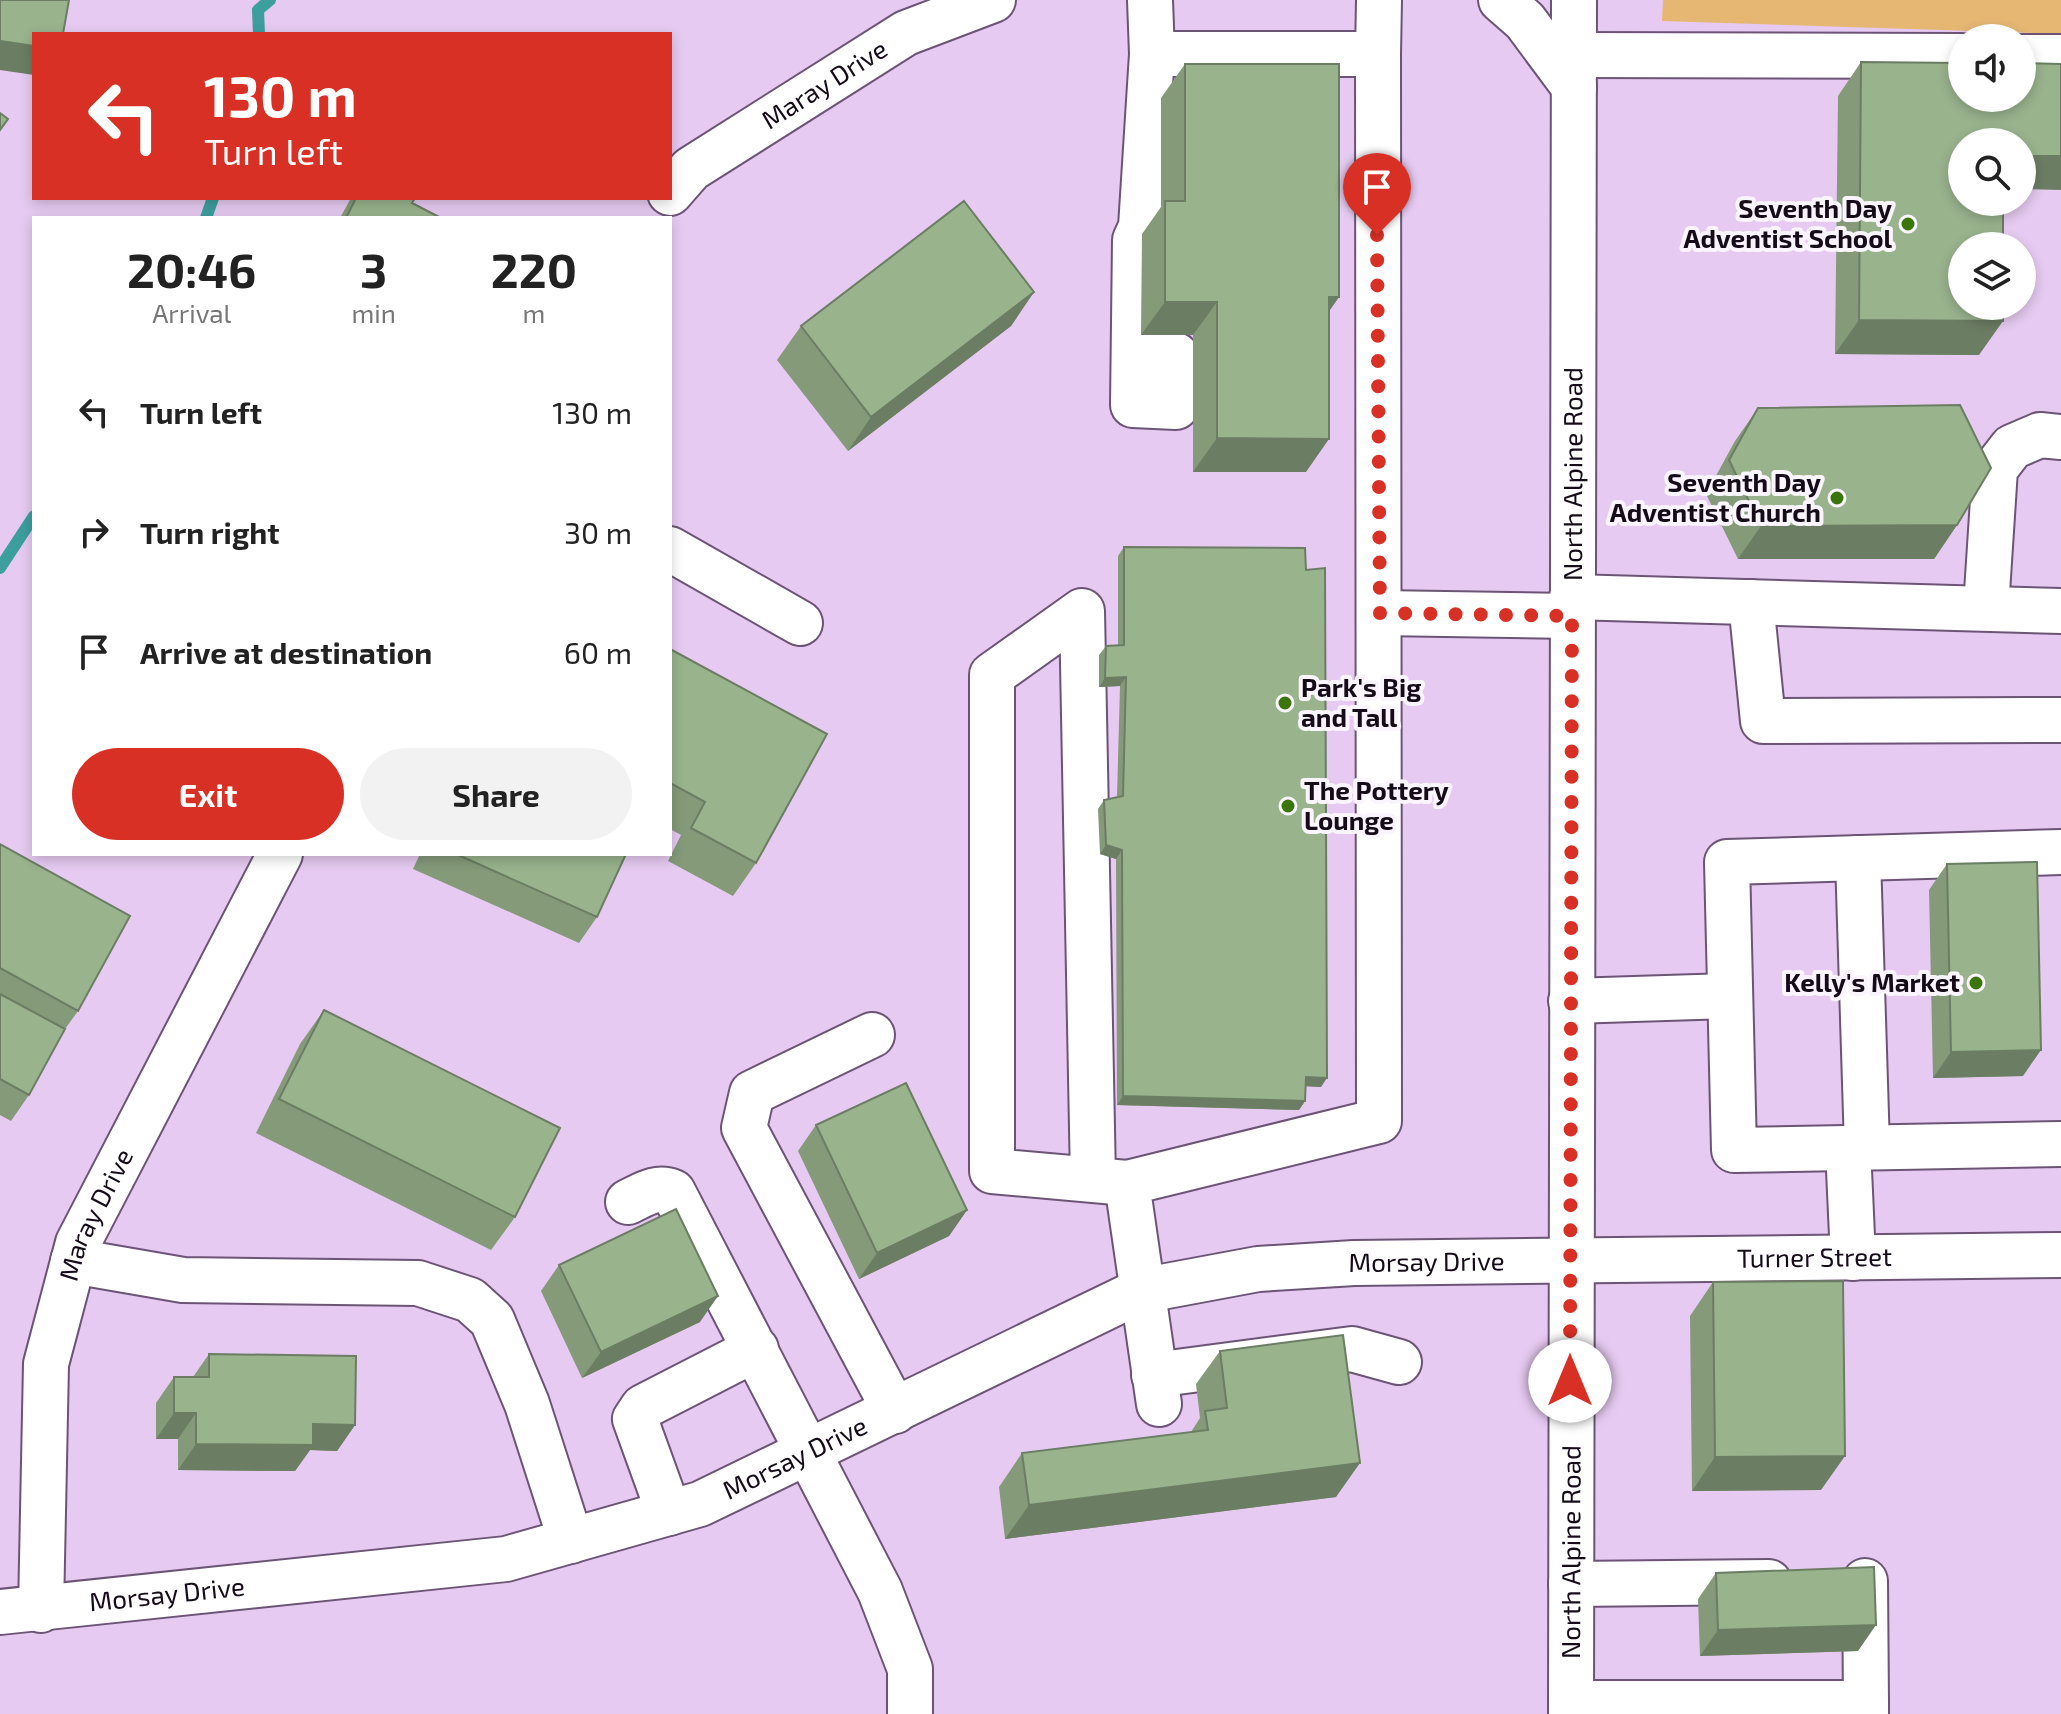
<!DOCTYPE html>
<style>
body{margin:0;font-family:"Exo 2",sans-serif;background:#f2f2f2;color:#222;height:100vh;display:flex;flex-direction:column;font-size:30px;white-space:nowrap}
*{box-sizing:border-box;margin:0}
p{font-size:26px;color:#767676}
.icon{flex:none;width:44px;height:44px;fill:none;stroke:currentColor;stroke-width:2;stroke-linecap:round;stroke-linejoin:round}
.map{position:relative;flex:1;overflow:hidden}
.sheet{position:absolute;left:32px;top:216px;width:640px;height:640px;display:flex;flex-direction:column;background:#fff;border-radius:0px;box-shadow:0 4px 12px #0003}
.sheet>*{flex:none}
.top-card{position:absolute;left:32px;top:32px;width:640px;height:168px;border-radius:0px;box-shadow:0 4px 12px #0003;background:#d93025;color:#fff;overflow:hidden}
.controls{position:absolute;left:1948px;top:24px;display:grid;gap:16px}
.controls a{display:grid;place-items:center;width:88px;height:88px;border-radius:50%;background:#fff;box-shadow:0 4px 12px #0003;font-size:40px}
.pin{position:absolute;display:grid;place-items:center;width:68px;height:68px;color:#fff;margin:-82px -34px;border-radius:50% 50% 50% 0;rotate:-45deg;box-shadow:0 0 8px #0007}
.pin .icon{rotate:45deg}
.me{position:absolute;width:88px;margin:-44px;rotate:0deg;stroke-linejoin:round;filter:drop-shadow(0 0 6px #0008)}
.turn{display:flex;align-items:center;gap:28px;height:168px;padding:0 40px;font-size:36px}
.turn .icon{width:104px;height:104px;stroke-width:2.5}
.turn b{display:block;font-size:56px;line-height:68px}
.eta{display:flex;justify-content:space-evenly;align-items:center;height:136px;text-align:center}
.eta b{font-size:48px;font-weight:700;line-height:56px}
.cta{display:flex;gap:16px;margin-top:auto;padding:16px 40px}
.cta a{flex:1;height:92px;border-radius:48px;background:#d93025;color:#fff;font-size:32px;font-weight:700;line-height:92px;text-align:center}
.cta a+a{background:#f2f2f2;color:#222}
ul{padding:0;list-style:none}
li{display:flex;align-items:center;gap:24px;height:120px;padding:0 40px}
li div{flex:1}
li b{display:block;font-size:30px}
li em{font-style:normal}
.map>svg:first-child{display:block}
.green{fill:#e6b773}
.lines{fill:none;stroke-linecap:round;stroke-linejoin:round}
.stream{stroke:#3d9e9e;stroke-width:12}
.minor-casing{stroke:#6c5476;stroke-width:48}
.major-casing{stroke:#6c5476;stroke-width:48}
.minor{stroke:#fff;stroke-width:44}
.major{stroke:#fff;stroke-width:44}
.wall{fill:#849a79}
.shaded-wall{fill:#6b7d63}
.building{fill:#99b38d;stroke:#6b7d63;stroke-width:2}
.route{stroke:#d93025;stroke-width:14;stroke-dasharray:0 25.2}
.poi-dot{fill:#3b760c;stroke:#faf4fc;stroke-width:3}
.labels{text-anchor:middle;stroke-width:8;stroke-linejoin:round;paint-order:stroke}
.street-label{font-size:26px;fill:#150b19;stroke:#faf4fc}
.poi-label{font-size:26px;font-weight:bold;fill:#150b19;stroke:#faf4fc;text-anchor:end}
</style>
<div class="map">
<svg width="2061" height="1714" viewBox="0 0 2061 1714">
<rect width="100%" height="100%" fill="#e6caf1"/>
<path class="green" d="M 1663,0 L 2061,0 L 2061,34 L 1662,21 Z"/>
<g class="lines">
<path class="stream" d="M 259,34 L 258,10 L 270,0
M 206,218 L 213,198
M 0,568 L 34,516"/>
<defs>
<g id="minor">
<path d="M 1150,0 L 1152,54"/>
<path d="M 1501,0 L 1525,21 L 1574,87"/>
<path d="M 1378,54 L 1379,0"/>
<path d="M 1574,55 L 1962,56"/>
<path d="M 2022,57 L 2061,57"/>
<path id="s1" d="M 670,193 L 691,169 L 906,33 L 993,0"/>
<path d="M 1134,352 L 1176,355 L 1176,407 L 1133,405 L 1135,240 L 1141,227 L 1152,54 L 1378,54 L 1379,1121 L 1127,1183 L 1159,1404"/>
<path d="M 670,549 L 800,623"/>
<path d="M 1572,597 L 2061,611"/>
<path d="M 1751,602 L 1763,721 L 2061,720"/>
<path d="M 1986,608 L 1995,469 L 2012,447 L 2040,435 L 2061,437"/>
<path d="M 1380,613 L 1572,616"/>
<path d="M 2061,852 L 1727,862 L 1734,1150 L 2061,1144"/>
<path d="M 1858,858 L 1867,1147"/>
<path d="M 1571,1001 L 1729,996"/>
<path d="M 872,1035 L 752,1093 L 744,1128 L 895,1411"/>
<path d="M 1848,1148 L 1853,1258"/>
<path d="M 1093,1180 L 1082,611 L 992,675 L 992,1171 L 1127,1183"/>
<path d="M 628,1202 C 643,1195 656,1185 673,1192 L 880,1591 L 910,1669 L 910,1714"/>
<path d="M 73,1261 L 183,1280 L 418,1283 L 470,1300 L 492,1320 L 527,1404 L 571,1541"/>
<path d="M 1154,1375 L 1352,1349 L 1399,1362"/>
<path d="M 669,1513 L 635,1419 L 643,1407 L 756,1349"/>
<path d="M 1865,1581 L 1866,1703"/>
<path d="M 1571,1584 L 1769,1582"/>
<path id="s2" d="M 41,1610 L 46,1364 L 78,1243 L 280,854"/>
<path id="s3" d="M 0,1612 L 506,1559 L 700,1504 L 1140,1291 L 1258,1269 L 1354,1263 L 2061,1255"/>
<path d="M 1571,1703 L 1866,1703 L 1866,1714"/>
</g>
<g id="major">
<path id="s4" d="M 1571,1714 L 1574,0"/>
</g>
</defs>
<use href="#minor" class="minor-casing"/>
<use href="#major" class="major-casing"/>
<use href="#minor" class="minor"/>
<use href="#major" class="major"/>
</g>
<path class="wall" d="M 1861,62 L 1962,142 L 1979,355 L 1835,354 L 1838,96 Z
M 1185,64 L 1339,297 L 1329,311 L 1306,472 L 1193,472 L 1193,335 L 1141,335 L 1142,234 L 1161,207 L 1161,98 Z
M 351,198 L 415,198 L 412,203 L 441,218 L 340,218 Z
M 1034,292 L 1011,326 L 848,451 L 777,360 L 801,326 Z
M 1758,408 L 1957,525 L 1934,559 L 1738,559 L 1706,494 L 1735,441 Z
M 1124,547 L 1321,1087 L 1306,1086 L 1305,1101 L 1299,1110 L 1117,1105 L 1116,859 L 1100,854 L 1098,809 L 1104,800 L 1117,797 L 1120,686 L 1099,687 L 1099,655 L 1106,646 L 1118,646 L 1118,556 Z
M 670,649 L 756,863 L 733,896 L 668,861 L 681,835 L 670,829 Z
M 0,844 L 78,1011 L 65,1029 L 29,1095 L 11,1121 L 0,1115 Z
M 420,854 L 626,854 L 597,917 L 579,943 L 413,869 Z
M 1947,864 L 2023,1076 L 1933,1078 L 1929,890 Z
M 324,1010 L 515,1217 L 491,1250 L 256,1133 L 300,1044 Z
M 816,1125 L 967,1210 L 949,1236 L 859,1279 L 798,1151 Z
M 559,1265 L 700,1322 L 582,1378 L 541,1291 Z
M 1713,1282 L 1821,1490 L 1692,1491 L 1690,1316 Z
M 1220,1351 L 1336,1497 L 1005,1539 L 999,1487 L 1022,1453 L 1191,1432 L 1200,1418 L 1196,1384 Z
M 209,1354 L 355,1425 L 337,1451 L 310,1450 L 295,1471 L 178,1470 L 178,1439 L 156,1439 L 156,1403 L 174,1377 L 193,1377 Z
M 1716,1573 L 1858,1651 L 1700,1656 L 1698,1599 Z"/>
<path class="shaded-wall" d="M 0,41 L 34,46 L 34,75 L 0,70 Z
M 2022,156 L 2061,156 L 2061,190 L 2022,189 Z
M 1034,292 L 1011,326 L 848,451 L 871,417 Z
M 1329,297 L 1339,297 L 1316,330 Z
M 1165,302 L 1217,302 L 1193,335 L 1141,335 Z
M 1859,320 L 2003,321 L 1979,355 L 1835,354 Z
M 1217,438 L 1329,439 L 1306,472 L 1193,472 Z
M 1957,525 L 1934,559 L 1738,559 L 1761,526 Z
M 1126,677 L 1120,686 L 1099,687 L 1105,678 Z
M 1106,845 L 1122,850 L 1116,859 L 1100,854 Z
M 2041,1050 L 2023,1076 L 1933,1078 L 1951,1052 Z
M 1306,1077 L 1327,1078 L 1321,1087 L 1300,1086 Z
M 1123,1096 L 1305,1101 L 1299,1110 L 1117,1105 Z
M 967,1210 L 949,1236 L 859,1279 L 877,1253 Z
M 718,1296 L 700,1322 L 582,1378 L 601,1352 Z
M 174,1413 L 196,1413 L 178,1439 L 156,1439 Z
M 313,1424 L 355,1425 L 337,1451 L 310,1450 L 295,1471 L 178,1470 L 196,1444 Z
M 1845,1456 L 1821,1490 L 1692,1491 L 1715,1457 Z
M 1360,1463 L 1336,1497 L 1005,1539 L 1029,1505 Z
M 1876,1625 L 1858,1651 L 1700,1656 L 1718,1630 Z"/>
<path class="building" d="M 0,0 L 69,0 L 63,34 L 34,34 L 34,46 L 0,41 Z
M 1861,62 L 1962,63 L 1962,98 L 2022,98 L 2022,63 L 2061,64 L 2061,156 L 2022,156 L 2022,142 L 1962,142 L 1962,202 L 2003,202 L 2003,246 L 1962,246 L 1962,306 L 2003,306 L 2003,321 L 1859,320 Z
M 1185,64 L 1339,64 L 1339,297 L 1329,297 L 1329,439 L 1217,438 L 1217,302 L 1165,302 L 1165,201 L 1185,201 Z
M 0,113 L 8,119 L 0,130 Z
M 356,198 L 415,198 L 412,203 L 441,218 L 346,218 Z
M 964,201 L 1034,292 L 871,417 L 801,326 Z
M 1960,405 L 1991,468 L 1957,525 L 1761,526 L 1729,460 L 1758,408 Z
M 1124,547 L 1305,548 L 1306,570 L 1325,568 L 1327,1078 L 1306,1077 L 1305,1101 L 1123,1096 L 1122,850 L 1106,845 L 1104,800 L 1123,796 L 1126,677 L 1105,678 L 1106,646 L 1124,645 Z
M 670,649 L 827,734 L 756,863 L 691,828 L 705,802 L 670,783 Z
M 0,844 L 130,916 L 78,1011 L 0,968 Z
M 456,854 L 626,854 L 597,917 Z
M 2037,862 L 2041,1050 L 1951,1052 L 1947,864 Z
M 0,994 L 65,1029 L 29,1095 L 0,1079 Z
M 324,1010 L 560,1128 L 515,1217 L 279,1099 Z
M 906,1083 L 967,1210 L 877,1253 L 816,1125 Z
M 676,1209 L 718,1296 L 601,1352 L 559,1265 Z
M 1843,1281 L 1845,1456 L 1715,1457 L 1713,1282 Z
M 1343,1335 L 1360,1463 L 1029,1505 L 1022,1453 L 1208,1430 L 1205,1411 L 1227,1408 L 1220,1351 Z
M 209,1354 L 356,1356 L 355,1425 L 313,1424 L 313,1445 L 196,1444 L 196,1413 L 174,1413 L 174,1377 L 209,1377 Z
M 1874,1567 L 1876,1625 L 1718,1630 L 1716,1573 Z"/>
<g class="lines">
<path class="route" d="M 1377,235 L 1380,613 L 1572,616 L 1570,1381"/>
</g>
<g class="poi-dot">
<circle cx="1908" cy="224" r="8"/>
<circle cx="1837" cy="498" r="8"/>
<circle cx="1285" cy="703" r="8"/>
<circle cx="1288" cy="806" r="8"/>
<circle cx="1976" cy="983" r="8"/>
</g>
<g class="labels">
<g class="street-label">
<text dy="9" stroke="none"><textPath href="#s1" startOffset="190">Maray Drive</textPath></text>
<text dy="9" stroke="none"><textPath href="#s4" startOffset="1240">North Alpine Road</textPath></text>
<text dy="9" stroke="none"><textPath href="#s2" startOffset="404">Maray Drive</textPath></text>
<text dy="9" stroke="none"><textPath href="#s3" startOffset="1876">Turner Street</textPath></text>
<text dy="9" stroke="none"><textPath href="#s3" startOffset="1488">Morsay Drive</textPath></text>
<text dy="9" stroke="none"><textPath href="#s3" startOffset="816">Morsay Drive</textPath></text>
<text dy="9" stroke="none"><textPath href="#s4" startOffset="162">North Alpine Road</textPath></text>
<text dy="9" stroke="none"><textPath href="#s3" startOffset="168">Morsay Drive</textPath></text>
</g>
<g class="poi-label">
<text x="1892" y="218">Seventh Day<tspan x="1892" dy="30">Adventist School</tspan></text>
<text x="1821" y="492">Seventh Day<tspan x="1821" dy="30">Adventist Church</tspan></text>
<text x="1301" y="697" text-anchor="start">Park's Big<tspan x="1301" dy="30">and Tall</tspan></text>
<text x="1304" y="800" text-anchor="start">The Pottery<tspan x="1304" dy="30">Lounge</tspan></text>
<text x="1960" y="992">Kelly's Market</text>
</g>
</g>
</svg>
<div class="controls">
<a><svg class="icon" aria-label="sound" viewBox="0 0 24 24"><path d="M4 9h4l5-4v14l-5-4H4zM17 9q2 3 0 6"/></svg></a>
<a><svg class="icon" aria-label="search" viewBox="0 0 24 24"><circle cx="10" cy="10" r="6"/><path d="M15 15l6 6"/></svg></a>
<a><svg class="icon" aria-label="layers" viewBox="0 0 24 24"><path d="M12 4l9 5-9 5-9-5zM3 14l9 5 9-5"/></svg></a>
</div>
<div class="pin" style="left:1377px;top:235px;background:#d93025"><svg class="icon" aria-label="arrive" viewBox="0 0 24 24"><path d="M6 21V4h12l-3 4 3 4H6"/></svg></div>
<svg class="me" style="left:1570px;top:1381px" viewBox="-20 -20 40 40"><circle r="19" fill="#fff"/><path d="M0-13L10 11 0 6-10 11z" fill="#d93025"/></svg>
<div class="top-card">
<div class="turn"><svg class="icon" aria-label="left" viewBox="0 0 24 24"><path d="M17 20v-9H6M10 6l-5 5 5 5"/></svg><div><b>130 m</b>Turn left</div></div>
</div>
<section class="sheet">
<div class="eta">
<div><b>20:46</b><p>Arrival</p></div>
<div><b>3</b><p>min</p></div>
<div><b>220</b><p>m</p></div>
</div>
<ul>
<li><svg class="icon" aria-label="left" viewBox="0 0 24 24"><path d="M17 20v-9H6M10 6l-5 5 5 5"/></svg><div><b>Turn left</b></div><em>130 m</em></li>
<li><svg class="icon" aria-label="right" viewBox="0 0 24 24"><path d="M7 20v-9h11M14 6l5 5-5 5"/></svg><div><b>Turn right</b></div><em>30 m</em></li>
<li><svg class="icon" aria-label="arrive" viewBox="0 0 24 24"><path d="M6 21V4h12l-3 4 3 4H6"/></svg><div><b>Arrive at destination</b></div><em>60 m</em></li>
</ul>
<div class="cta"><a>Exit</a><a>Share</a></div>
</section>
</div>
